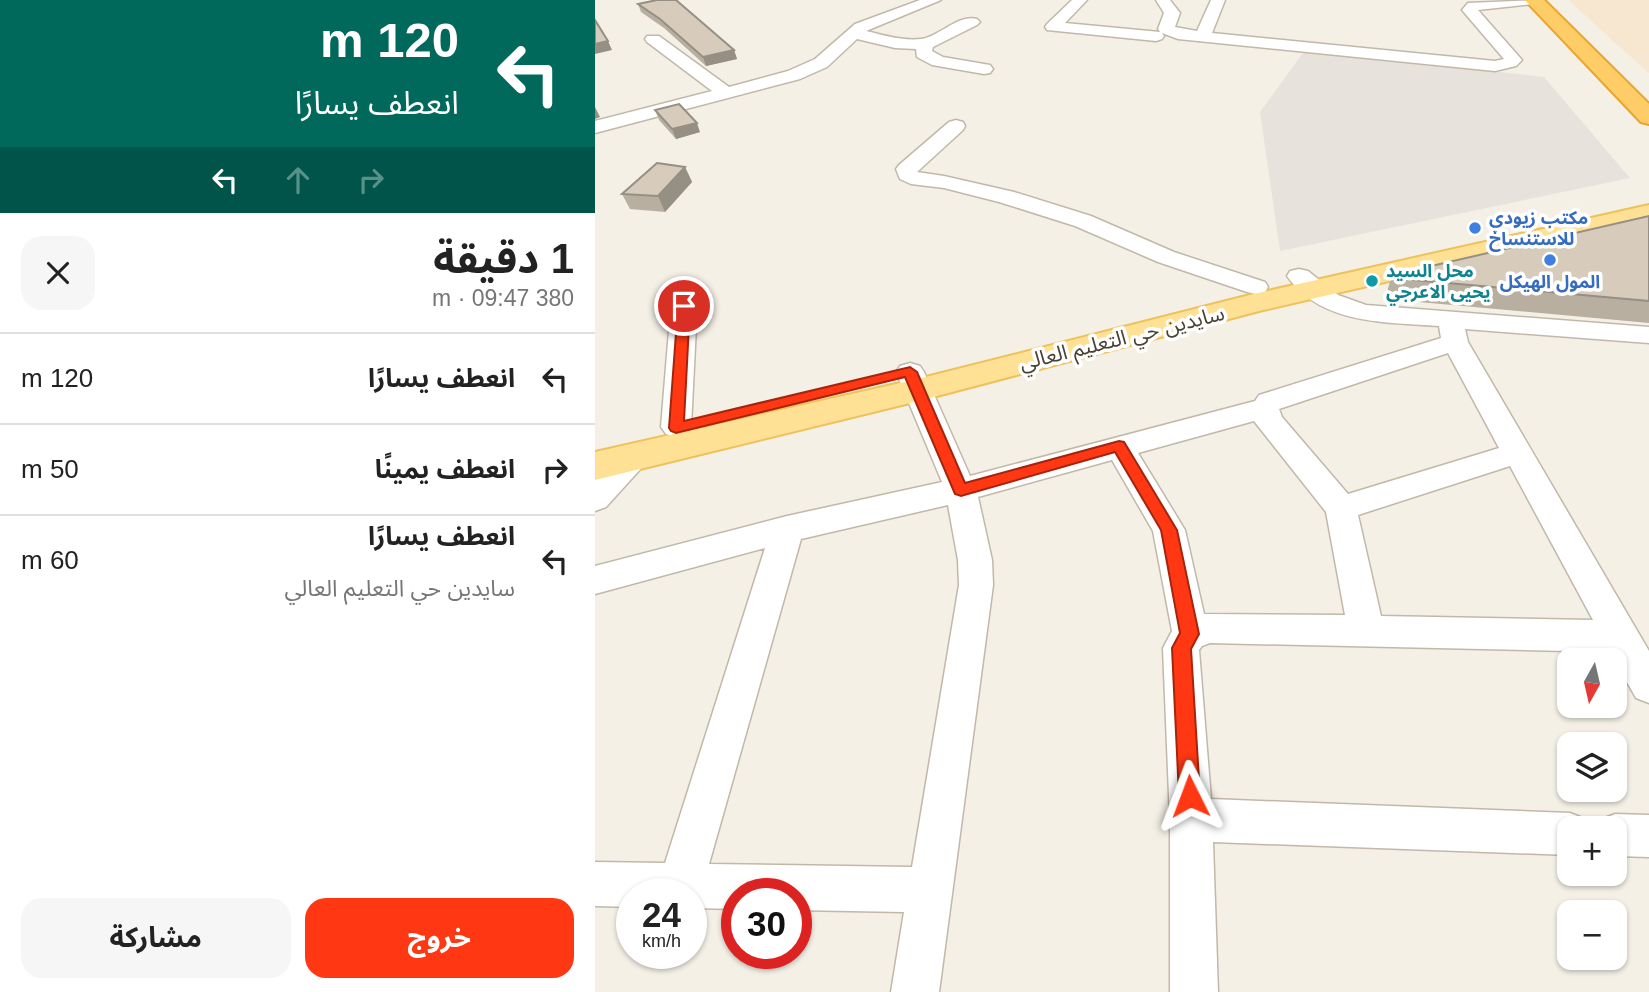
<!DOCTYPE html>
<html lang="ar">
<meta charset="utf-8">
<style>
body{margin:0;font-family:Helvetica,"Noto Sans Arabic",sans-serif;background:#f6f6f6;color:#222;direction:rtl;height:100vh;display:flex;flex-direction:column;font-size:26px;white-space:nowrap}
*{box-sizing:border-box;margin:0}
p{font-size:23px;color:#767676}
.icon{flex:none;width:38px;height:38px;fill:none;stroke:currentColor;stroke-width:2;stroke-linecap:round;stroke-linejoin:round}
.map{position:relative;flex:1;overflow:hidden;direction:ltr}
.sheet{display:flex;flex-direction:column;background:#fff;width:595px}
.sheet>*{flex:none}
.banner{background:#00695c;color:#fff;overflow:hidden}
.needle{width:46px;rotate:188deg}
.buttons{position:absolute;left:962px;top:648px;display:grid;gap:14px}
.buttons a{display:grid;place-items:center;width:70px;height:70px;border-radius:14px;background:#fff;box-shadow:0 2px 5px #0004;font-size:35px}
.speed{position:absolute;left:21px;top:878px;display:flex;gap:14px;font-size:35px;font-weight:700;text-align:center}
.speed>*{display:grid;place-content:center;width:91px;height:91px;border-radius:50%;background:#fff;box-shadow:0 2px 5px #0004;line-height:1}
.speed small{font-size:18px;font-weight:400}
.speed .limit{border:10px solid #d22;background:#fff;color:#111}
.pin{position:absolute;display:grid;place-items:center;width:60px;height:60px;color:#fff;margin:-30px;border:4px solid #fff;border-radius:50%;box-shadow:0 2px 7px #0007}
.me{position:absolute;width:77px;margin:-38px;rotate:357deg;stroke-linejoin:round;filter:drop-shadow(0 0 5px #0008)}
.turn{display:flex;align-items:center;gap:24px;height:147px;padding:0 21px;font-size:32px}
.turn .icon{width:91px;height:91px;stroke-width:2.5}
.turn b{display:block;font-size:49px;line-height:60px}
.lanes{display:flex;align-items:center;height:66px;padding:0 21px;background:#0003;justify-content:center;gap:35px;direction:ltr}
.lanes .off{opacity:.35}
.round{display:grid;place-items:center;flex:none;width:74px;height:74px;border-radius:21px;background:#f6f6f6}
.overview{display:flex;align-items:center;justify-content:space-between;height:119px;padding:0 21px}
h1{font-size:42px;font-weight:700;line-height:52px}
.button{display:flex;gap:14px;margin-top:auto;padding:14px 21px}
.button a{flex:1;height:80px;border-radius:21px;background:#ff3813;color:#fff;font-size:28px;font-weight:700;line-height:80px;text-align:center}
.button a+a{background:#f6f6f6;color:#222}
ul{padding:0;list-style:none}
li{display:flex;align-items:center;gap:21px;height:91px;padding:0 21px;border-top:2px solid #e0e0e0}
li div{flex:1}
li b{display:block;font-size:26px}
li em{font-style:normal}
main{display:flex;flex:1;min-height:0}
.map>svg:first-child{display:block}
.commercial{fill:#f8e7d0}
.industrial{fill:#e7e2db}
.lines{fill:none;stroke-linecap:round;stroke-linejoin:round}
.minor-casing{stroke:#c1b8a8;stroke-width:3}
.major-casing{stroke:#edc25c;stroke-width:4}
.highway-casing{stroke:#e9a52c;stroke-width:4}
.minor{fill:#fff;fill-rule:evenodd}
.major{fill:#ffe195;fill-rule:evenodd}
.highway{fill:#ffcd67;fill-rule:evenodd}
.wall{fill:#b9afa1}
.shaded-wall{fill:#968f83}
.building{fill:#d7ccbb;stroke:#968f83;stroke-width:2}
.route{fill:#ff3813;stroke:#a6240c;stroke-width:2}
.shop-dot{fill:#3f7fe0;stroke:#fff;stroke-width:2.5}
.culture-dot{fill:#0f9aa8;stroke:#fff;stroke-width:2.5}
.labels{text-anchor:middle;stroke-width:7;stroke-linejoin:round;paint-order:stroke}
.far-shop-label{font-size:18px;font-weight:bold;fill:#366cbe;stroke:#fff;text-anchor:start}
.far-culture-label{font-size:18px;font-weight:bold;fill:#0d838f;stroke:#fff;text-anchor:start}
.street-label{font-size:21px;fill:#484135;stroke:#fff}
</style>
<main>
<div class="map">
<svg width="1054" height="992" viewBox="0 0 1054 992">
<rect width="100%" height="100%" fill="#f4f0e6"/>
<path class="commercial" d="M 974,0 L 1054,0 L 1054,73 L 1007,31 Z"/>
<path class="industrial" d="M 710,50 L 949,77 L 1035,178 L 685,251 L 665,112 Z"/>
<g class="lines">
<defs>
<path id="minor" d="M 325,0 L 346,0 L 271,31 C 288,35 307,41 326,39 C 344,37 363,14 382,19 L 385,22 L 382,25 L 338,47 L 337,51 L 348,57 L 395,65 L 398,69 L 395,73 L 389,74 L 337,65 L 322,57 L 321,49 L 300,48 L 262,39 L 232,67 L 205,79 L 0,133 L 0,121 L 117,91 L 52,42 L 50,39 L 52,36 L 64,36 L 134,87 L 193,71 L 220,59 L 260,24 Z
M 477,0 L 492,0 L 470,23 L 565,32 L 563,29 L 569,13 L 561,0 L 575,0 L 585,13 L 580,27 L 602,31 L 616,0 L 630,0 L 617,33 L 900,61 L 909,59 L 867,10 L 873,3 L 946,0 L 939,4 L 883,10 L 927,60 L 921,66 L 900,71 L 583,39 L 567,33 L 569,36 L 567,39 L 561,41 L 452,30 L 450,27 L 452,24 Z
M 361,120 L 368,122 L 370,126 L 368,130 L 322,172 L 349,176 L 419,192 L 496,216 L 579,252 L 670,282 L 673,287 L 670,292 L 661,294 L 652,292 L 563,262 L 480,226 L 404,202 L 349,188 L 316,184 L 305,179 L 301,169 L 304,165 L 354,122 Z
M 704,269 L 713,271 L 743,295 L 771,305 L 1054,327 L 1054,343 L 870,329 L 873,342 L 1054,651 L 1054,703 L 1041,698 L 1015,652 L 615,643 L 607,646 L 604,650 L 616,799 L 975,813 L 990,819 L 994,828 L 975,828 L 975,855 L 618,842 L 623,992 L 575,992 L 575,820 L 568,648 L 577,631 L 558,531 L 517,460 L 383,497 L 397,560 L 398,585 L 344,992 L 296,992 L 309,912 L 201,910 L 201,894 L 142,894 L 142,909 L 96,908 L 96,894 L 37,894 L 37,907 L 0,906 L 0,862 L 70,863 L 170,548 L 0,594 L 0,566 L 192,516 L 347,482 L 301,372 L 305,366 L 315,363 L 325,366 L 329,372 L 375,476 L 660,401 L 664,395 L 846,338 L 844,326 C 791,322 726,325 692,276 L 695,271 ZM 853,353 L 904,448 L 753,494 L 687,417 L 684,409 ZM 659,421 L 731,512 L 750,615 L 609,614 L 590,530 L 543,453 ZM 915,466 L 998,620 L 786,616 L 763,515 ZM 353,505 L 363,560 L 364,585 L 317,867 L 114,864 L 206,539 Z
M 89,298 L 98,301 L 102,306 L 96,427 L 91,434 L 81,437 L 71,434 L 66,427 L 76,306 L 80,301 Z
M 39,445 L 50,448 L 54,456 L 50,464 L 11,507 L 0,511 L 0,479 L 28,448 Z
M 1020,814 L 1054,815 L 1054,857 L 1020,856 L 1020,828 L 1002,828 L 1005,820 Z"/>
<path id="major" d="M 1054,205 L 1054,221 L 664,311 L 323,401 L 0,480 L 0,452 L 323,379 L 659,294 Z"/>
<path id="highway" d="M 930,0 L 949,0 L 1054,104 L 1054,124 L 1046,122 Z"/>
</defs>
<use href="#minor" class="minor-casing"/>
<use href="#major" class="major-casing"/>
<use href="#highway" class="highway-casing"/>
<use href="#minor" class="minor"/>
<use href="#major" class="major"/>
<use href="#highway" class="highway"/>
</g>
<path class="wall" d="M 43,4 L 139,50 L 142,59 L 111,66 L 69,28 L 46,12 Z
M 60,110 L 105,132 L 81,139 L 64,120 Z
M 90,167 L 97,182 L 70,212 L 35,209 L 27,194 Z
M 1054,216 L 1054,323 L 791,299 L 791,295 L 797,275 Z"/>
<path class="shaded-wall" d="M 13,41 L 17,50 L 0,54 L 0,44 Z
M 139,50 L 142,59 L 111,66 L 108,57 Z
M 0,107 L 5,117 L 0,119 Z
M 102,123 L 105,132 L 81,139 L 77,129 Z
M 90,167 L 97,182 L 70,212 L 63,196 Z"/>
<path class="building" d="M 62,0 L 81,0 L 139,50 L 108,57 L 65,19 L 43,4 Z
M 0,20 L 13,41 L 0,44 Z
M 84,104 L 102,123 L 77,129 L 60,110 Z
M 62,163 L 90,167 L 63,196 L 27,194 Z
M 1054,216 L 1054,301 L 797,278 L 797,275 Z"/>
<path class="route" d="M 89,302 L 95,306 L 89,421 L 315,367 L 322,372 L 370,483 L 524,441 L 529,442 L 582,530 L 604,634 L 596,649 L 605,796 L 602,803 L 595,806 L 587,803 L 584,796 L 577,648 L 585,633 L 566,530 L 520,452 L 366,496 L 360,494 L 310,377 L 81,433 L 76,431 L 74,428 L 83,306 Z"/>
<g class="shop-dot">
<circle cx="880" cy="228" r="7"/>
<circle cx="955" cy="260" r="7"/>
</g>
<circle class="culture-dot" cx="777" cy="281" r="7"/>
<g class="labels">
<g class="far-shop-label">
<text x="894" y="224">مكتب زيودي<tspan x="894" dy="21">للاستنساخ</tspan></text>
<text x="955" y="288" text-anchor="middle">المول الهيكل</text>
</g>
<g class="far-culture-label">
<text x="791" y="277">محل السيد<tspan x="791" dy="21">يحيى الاعرجي</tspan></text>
</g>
<g class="street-label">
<text transform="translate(527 338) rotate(-14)" y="7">سايدين حي التعليم العالي</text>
</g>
</g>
</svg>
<div class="buttons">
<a><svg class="needle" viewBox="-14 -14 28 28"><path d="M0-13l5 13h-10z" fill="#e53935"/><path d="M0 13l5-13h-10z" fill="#767676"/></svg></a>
<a><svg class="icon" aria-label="layers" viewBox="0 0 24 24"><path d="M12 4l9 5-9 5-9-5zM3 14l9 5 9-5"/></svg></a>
<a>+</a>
<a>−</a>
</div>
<div class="speed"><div>24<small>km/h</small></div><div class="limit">30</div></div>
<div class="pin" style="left:89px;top:306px;background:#d93025"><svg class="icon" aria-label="arrive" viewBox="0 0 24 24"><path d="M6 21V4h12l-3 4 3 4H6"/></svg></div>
<svg class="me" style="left:595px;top:796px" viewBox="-20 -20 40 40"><path d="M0-17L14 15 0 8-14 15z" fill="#ff3813" stroke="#fff" stroke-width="4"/></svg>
</div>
<section class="sheet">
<div class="banner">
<div class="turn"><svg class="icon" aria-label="left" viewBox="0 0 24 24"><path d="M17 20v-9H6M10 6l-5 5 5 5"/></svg><div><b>120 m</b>انعطف يسارًا</div></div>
<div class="lanes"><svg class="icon" aria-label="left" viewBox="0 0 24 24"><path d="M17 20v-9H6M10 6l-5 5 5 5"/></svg><svg class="icon off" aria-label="ahead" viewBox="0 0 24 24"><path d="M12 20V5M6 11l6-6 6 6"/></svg><svg class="icon off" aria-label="right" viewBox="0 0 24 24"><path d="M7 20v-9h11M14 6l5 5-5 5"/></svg></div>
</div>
<div class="overview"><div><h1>1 دقيقة</h1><p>380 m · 09:47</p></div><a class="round"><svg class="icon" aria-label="close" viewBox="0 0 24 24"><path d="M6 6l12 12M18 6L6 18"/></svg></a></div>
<ul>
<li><svg class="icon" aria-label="left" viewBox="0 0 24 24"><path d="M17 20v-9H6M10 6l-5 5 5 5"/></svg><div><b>انعطف يسارًا</b></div><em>120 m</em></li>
<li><svg class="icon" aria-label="right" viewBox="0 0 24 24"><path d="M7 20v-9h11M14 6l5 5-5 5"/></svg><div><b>انعطف يمينًا</b></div><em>50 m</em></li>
<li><svg class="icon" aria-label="left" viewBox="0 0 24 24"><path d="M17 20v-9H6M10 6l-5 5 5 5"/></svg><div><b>انعطف يسارًا</b><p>سايدين حي التعليم العالي</p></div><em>60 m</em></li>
</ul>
<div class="button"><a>خروج</a><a>مشاركة</a></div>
</section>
</main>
